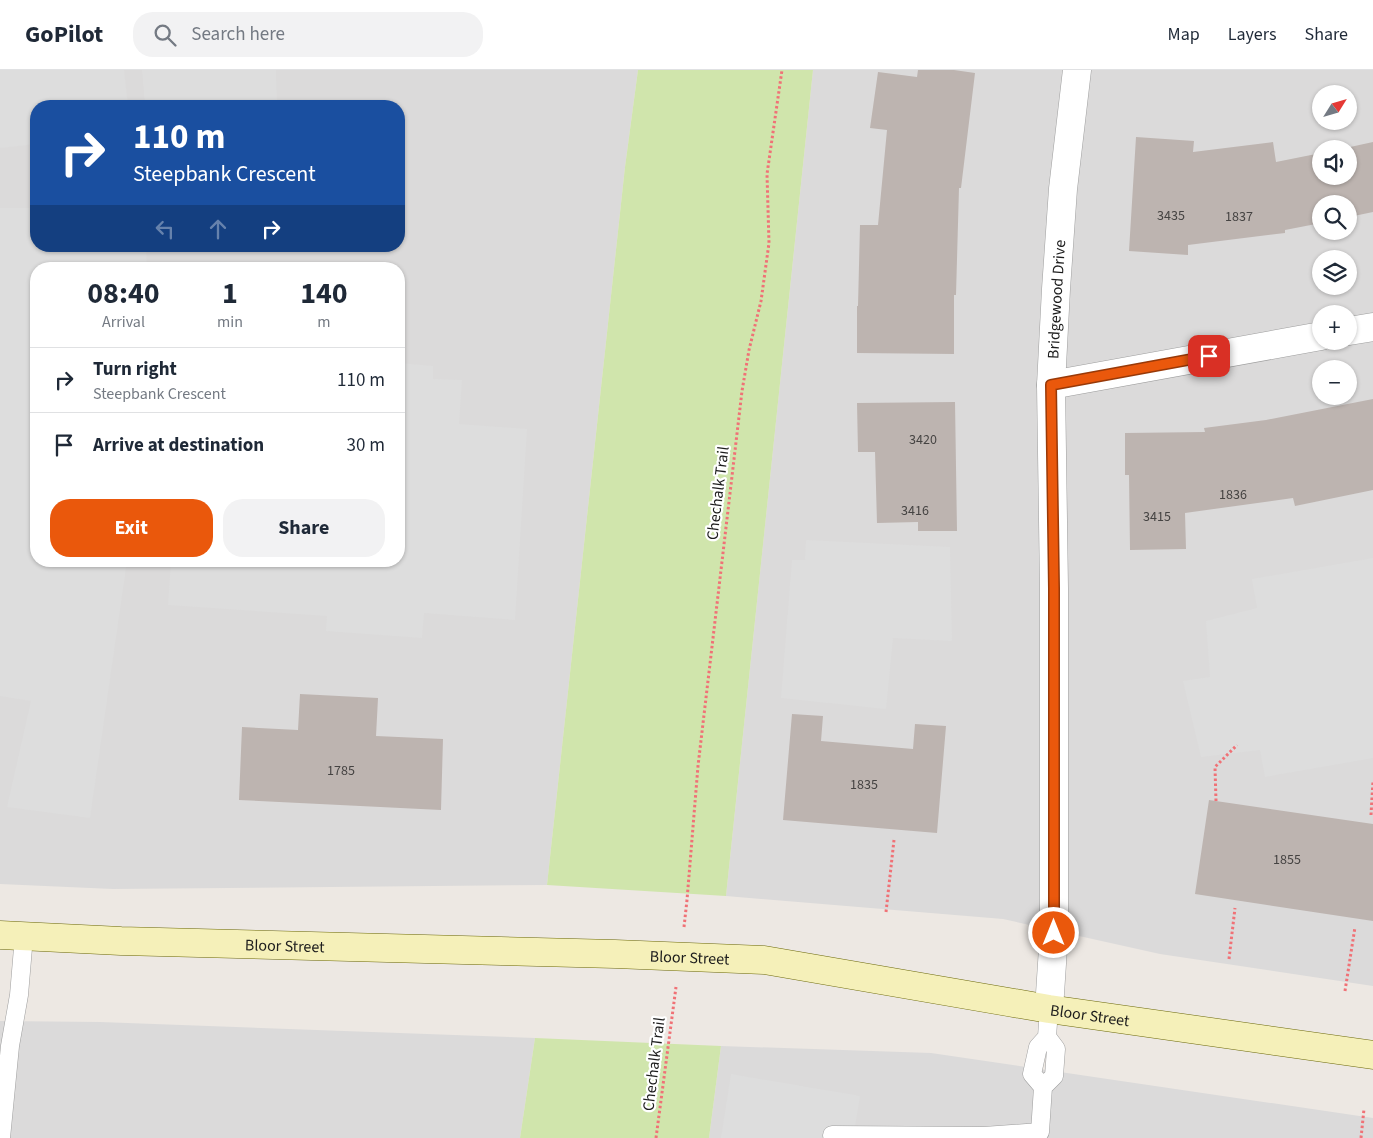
<!DOCTYPE html>
<meta charset="utf-8">
<style>
body{margin:0;font-family:"Source Sans 3",sans-serif;background:#f2f2f3;color:#1f2937;height:100vh;display:flex;flex-direction:column;font-size:19px;white-space:nowrap}
*{box-sizing:border-box;margin:0}
p{font-size:16px;color:#747a83}
.icon{flex:none;width:28px;height:28px;fill:none;stroke:currentColor;stroke-width:2;stroke-linecap:round;stroke-linejoin:round}
.map{position:relative;flex:1;overflow:hidden}
.sheet{position:absolute;left:30px;top:192px;width:375px;height:305px;display:flex;flex-direction:column;background:#fff;border-radius:20px;box-shadow:0 1px 4px #0004}
.sheet>*{flex:none}
.guide{position:absolute;left:30px;top:30px;width:375px;height:152px;border-radius:20px;box-shadow:0 1px 4px #0004;background:#1a4fa0;color:#fff;overflow:hidden}
.needle{width:32px;rotate:53deg}
.fabs{position:absolute;left:1312px;top:15px;display:grid;gap:10px}
.fabs a{display:grid;place-items:center;width:45px;height:45px;border-radius:50%;background:#fff;box-shadow:0 1px 4px #0004;font-size:25px}
.pin{position:absolute;display:grid;place-items:center;width:42px;height:42px;color:#fff;margin:-21px;border-radius:10px;box-shadow:0 2px 8px #0006}
.me{position:absolute;width:55px;margin:-28px;rotate:0deg;stroke-linejoin:round;filter:drop-shadow(0 0 4px #0008)}
.turn{display:flex;align-items:center;gap:18px;height:105px;padding:0 20px;font-size:22px}
.turn .icon{width:65px;height:65px;stroke-width:2.5}
.turn b{display:block;font-size:35px;line-height:42px}
.lanes{display:flex;align-items:center;height:48px;padding:0 20px;background:#0003;justify-content:center;gap:25px;direction:ltr}
.lanes .off{opacity:.35}
.eta{display:flex;justify-content:space-evenly;align-items:center;height:85px;text-align:center}
.eta b{font-size:30px;font-weight:700;line-height:35px}
.cta{display:flex;gap:10px;margin-top:auto;padding:10px 20px}
.cta a{flex:1;height:58px;border-radius:20px;background:#ea580c;color:#fff;font-size:20px;font-weight:700;line-height:58px;text-align:center}
.cta a+a{background:#f2f2f3;color:#1f2937}
ul{padding:0;list-style:none}
li{display:flex;align-items:center;gap:15px;height:65px;padding:0 20px;border-top:1px solid #e0e1e3}
li div{flex:1}
li b{display:block;font-size:19px}
li em{font-style:normal}
header{display:flex;align-items:center;gap:30px;box-sizing:border-box;height:70px;padding:0 25px;background:#fff;border-bottom:1px solid #e0e1e3}
header strong{font-size:24px}
nav{display:flex;gap:28px;margin-inline-start:auto;font-size:18px}
.search{width:350px;height:45px;background:#f2f2f3;display:flex;align-items:center;gap:12px;box-sizing:border-box;padding:0 18px;border-radius:20px;color:#747a83;font-size:19px}
.map>svg:first-child{display:block}
.residential{fill:#dbdada;fill-rule:evenodd}
.grass{fill:#d0e5ac}
.parking{fill:#ddd}
.building{fill:#bdb4b0}
.lines{fill:none;stroke-linecap:round;stroke-linejoin:round}
.service-casing{stroke:#9e9e9e;stroke-width:19}
.minor-casing{stroke:#9e9e9e;stroke-width:29}
.secondary-casing{stroke:#6c690c;stroke-width:29}
.path{stroke:#f07176;stroke-width:3;stroke-dasharray:2.5 2.5;stroke-linecap:butt}
.service{stroke:#fff;stroke-width:18}
.minor{stroke:#fff;stroke-width:28}
.secondary{stroke:#f5f0b9;stroke-width:28}
.route-casing{stroke:#983908;stroke-width:12}
.route{stroke:#ea580c;stroke-width:9}
.labels{text-anchor:middle;stroke-width:4.5;stroke-linejoin:round;paint-order:stroke}
.number-label{font-size:14px;fill:#454342}
.street-label{font-size:16px;fill:#1d1d1d;stroke:#fff}
</style>
<header>
<strong>GoPilot</strong>
<div class="search"><svg class="icon" aria-label="search" viewBox="0 0 24 24"><circle cx="10" cy="10" r="6"/><path d="M15 15l6 6"/></svg>Search here</div>
<nav><a>Map</a><a>Layers</a><a>Share</a></nav>
</header>
<div class="map">
<svg width="1373" height="1068" viewBox="0 0 1373 1068">
<rect width="100%" height="100%" fill="#ede8e3"/>
<path class="residential" d="M 0,0 L 638,0 L 625,97 L 547,815 L 113,819 L 0,814 ZM 36,36 L 399,36 L 399,176 L 36,176 ZM 36,199 L 399,199 L 399,491 L 36,491 Z
M 813,0 L 1373,0 L 1373,916 L 1160,884 L 1003,849 L 726,826 ZM 1321,24 L 1349,24 L 1349,51 L 1321,51 ZM 1321,79 L 1349,79 L 1349,106 L 1321,106 ZM 1321,134 L 1349,134 L 1349,161 L 1321,161 ZM 1321,189 L 1349,189 L 1349,216 L 1321,216 ZM 1321,244 L 1349,244 L 1349,271 L 1321,271 ZM 1321,299 L 1349,299 L 1349,326 L 1321,326 Z
M 0,951 L 100,952 L 535,968 L 520,1068 L 0,1068 Z
M 721,976 L 931,983 L 1373,1048 L 1373,1068 L 709,1068 Z"/>
<path class="grass" d="M 638,0 L 813,0 L 726,826 L 547,815 L 625,97 Z
M 535,968 L 721,976 L 709,1068 L 520,1068 Z"/>
<path class="parking" d="M 0,0 L 124,0 L 128,36 L 36,36 L 36,74 L 0,78 Z
M 142,0 L 276,0 L 277,36 L 145,36 Z
M 0,138 L 36,138 L 36,176 L 146,176 L 147,199 L 36,199 L 36,491 L 127,491 L 90,748 L 7,737 L 31,631 L 0,626 Z
M 399,293 L 433,296 L 433,309 L 462,310 L 459,354 L 527,359 L 515,550 L 424,543 L 422,568 L 326,561 L 327,546 L 168,535 L 171,491 L 399,491 Z
M 806,470 L 950,477 L 952,571 L 893,568 L 886,639 L 781,628 L 792,490 L 805,490 Z
M 1373,488 L 1373,688 L 1265,707 L 1260,680 L 1201,687 L 1183,611 L 1210,607 L 1206,551 L 1257,538 L 1252,509 Z
M 731,1004 L 860,1026 L 853,1068 L 721,1068 Z"/>
<path class="building" d="M 918,0 L 954,0 L 975,3 L 961,118 L 959,118 L 956,225 L 954,225 L 954,284 L 857,283 L 857,236 L 858,236 L 860,155 L 878,155 L 887,60 L 870,58 L 878,2 L 917,7 Z
M 1136,67 L 1194,71 L 1193,82 L 1273,72 L 1276,92 L 1321,83 L 1321,106 L 1349,106 L 1349,79 L 1341,79 L 1373,72 L 1373,142 L 1349,147 L 1349,134 L 1321,134 L 1321,153 L 1285,160 L 1285,163 L 1188,175 L 1188,185 L 1129,181 Z
M 1373,329 L 1373,420 L 1295,436 L 1293,428 L 1185,443 L 1186,479 L 1130,480 L 1129,405 L 1125,405 L 1125,363 L 1205,362 L 1204,358 L 1266,350 Z
M 955,332 L 957,461 L 918,461 L 918,452 L 877,453 L 875,382 L 858,382 L 857,333 Z
M 300,624 L 378,628 L 376,666 L 443,669 L 441,740 L 239,730 L 242,657 L 298,660 Z
M 792,644 L 823,646 L 821,671 L 913,679 L 915,654 L 946,656 L 937,763 L 783,750 Z
M 1209,730 L 1373,754 L 1373,851 L 1195,824 Z"/>
<g class="lines">
<defs>
<path id="service" d="M 1043,1017 L 1054,1006 L 1056,979 L 1047,967
M 832,1065 L 984,1066 L 1040,1062 L 1043,1017 L 1032,1004 L 1038,977 L 1047,967 L 1049,939
M 1,1068 L 10,976 L 19,925 L 24,866"/>
<g id="minor">
<path d="M 1349,261 L 1373,257"/>
<path d="M 1051,315 L 1321,266"/>
<path id="s1" d="M 1049,939 L 1054,863 L 1054,518 L 1051,315 L 1056,219 L 1063,119 L 1077,0"/>
</g>
<g id="secondary">
<path id="s2" d="M 0,865 L 121,871 L 615,884 L 764,890 L 1049,939 L 1373,985"/>
</g>
</defs>
<use href="#service" class="service-casing"/>
<use href="#minor" class="minor-casing"/>
<use href="#secondary" class="secondary-casing"/>
<path class="path" d="M 1216,731 L 1215,697 L 1237,675
M 1371,745 L 1373,711
M 886,842 L 894,770
M 684,857 L 687,830 L 698,696 L 742,321 L 749,280 L 761,231 L 769,173 L 767,104 L 782,0
M 1229,889 L 1235,838
M 1345,921 L 1355,857
M 656,1068 L 676,917
M 1361,1068 L 1364,1039"/>
<use href="#service" class="service"/>
<use href="#minor" class="minor"/>
<use href="#secondary" class="secondary"/>
</g>
<g class="lines">
<defs>
<path id="route" d="M 1054,863 L 1054,518 L 1051,315 L 1209,286"/>
</defs>
<use href="#route" class="route-casing"/>
<use href="#route" class="route"/>
</g>
<g class="labels">
<g class="number-label">
<text x="1171" y="150">3435</text>
<text x="1239" y="151">1837</text>
<text x="923" y="374">3420</text>
<text x="1233" y="429">1836</text>
<text x="915" y="445">3416</text>
<text x="1157" y="451">3415</text>
<text x="341" y="705">1785</text>
<text x="864" y="719">1835</text>
<text x="1287" y="794">1855</text>
</g>
<g class="street-label">
<text dy="6" stroke="none"><textPath href="#s1" startOffset="710">Bridgewood Drive</textPath></text>
<text transform="translate(717 423) rotate(-83)" y="6">Chechalk Trail</text>
<text dy="6" stroke="none"><textPath href="#s2" startOffset="285">Bloor Street</textPath></text>
<text dy="6" stroke="none"><textPath href="#s2" startOffset="690">Bloor Street</textPath></text>
<text dy="6" stroke="none"><textPath href="#s2" startOffset="1095">Bloor Street</textPath></text>
<text transform="translate(653 994) rotate(-83)" y="6">Chechalk Trail</text>
</g>
</g>
</svg>
<div class="fabs">
<a><svg class="needle" viewBox="-14 -14 28 28"><path d="M0-13l5 13h-10z" fill="#e53935"/><path d="M0 13l5-13h-10z" fill="#747a83"/></svg></a>
<a><svg class="icon" aria-label="sound" viewBox="0 0 24 24"><path d="M4 9h4l5-4v14l-5-4H4zM17 9q2 3 0 6"/></svg></a>
<a><svg class="icon" aria-label="search" viewBox="0 0 24 24"><circle cx="10" cy="10" r="6"/><path d="M15 15l6 6"/></svg></a>
<a><svg class="icon" aria-label="layers" viewBox="0 0 24 24"><path d="M12 4l9 5-9 5-9-5zM3 14l9 5 9-5"/></svg></a>
<a>+</a>
<a>−</a>
</div>
<div class="pin" style="left:1209px;top:286px;background:#d93025"><svg class="icon" aria-label="arrive" viewBox="0 0 24 24"><path d="M6 21V4h12l-3 4 3 4H6"/></svg></div>
<svg class="me" style="left:1054px;top:863px" viewBox="-20 -20 40 40"><circle r="17" fill="#ea580c" stroke="#fff" stroke-width="3"/><path d="M0-11L8 9 0 5-8 9z" fill="#fff"/></svg>
<div class="guide">
<div class="turn"><svg class="icon" aria-label="right" viewBox="0 0 24 24"><path d="M7 20v-9h11M14 6l5 5-5 5"/></svg><div><b>110 m</b>Steepbank Crescent</div></div>
<div class="lanes"><svg class="icon off" aria-label="left" viewBox="0 0 24 24"><path d="M17 20v-9H6M10 6l-5 5 5 5"/></svg><svg class="icon off" aria-label="ahead" viewBox="0 0 24 24"><path d="M12 20V5M6 11l6-6 6 6"/></svg><svg class="icon" aria-label="right" viewBox="0 0 24 24"><path d="M7 20v-9h11M14 6l5 5-5 5"/></svg></div>
</div>
<section class="sheet">
<div class="eta">
<div><b>08:40</b><p>Arrival</p></div>
<div><b>1</b><p>min</p></div>
<div><b>140</b><p>m</p></div>
</div>
<ul>
<li><svg class="icon" aria-label="right" viewBox="0 0 24 24"><path d="M7 20v-9h11M14 6l5 5-5 5"/></svg><div><b>Turn right</b><p>Steepbank Crescent</p></div><em>110 m</em></li>
<li><svg class="icon" aria-label="arrive" viewBox="0 0 24 24"><path d="M6 21V4h12l-3 4 3 4H6"/></svg><div><b>Arrive at destination</b></div><em>30 m</em></li>
</ul>
<div class="cta"><a>Exit</a><a>Share</a></div>
</section>
</div>
